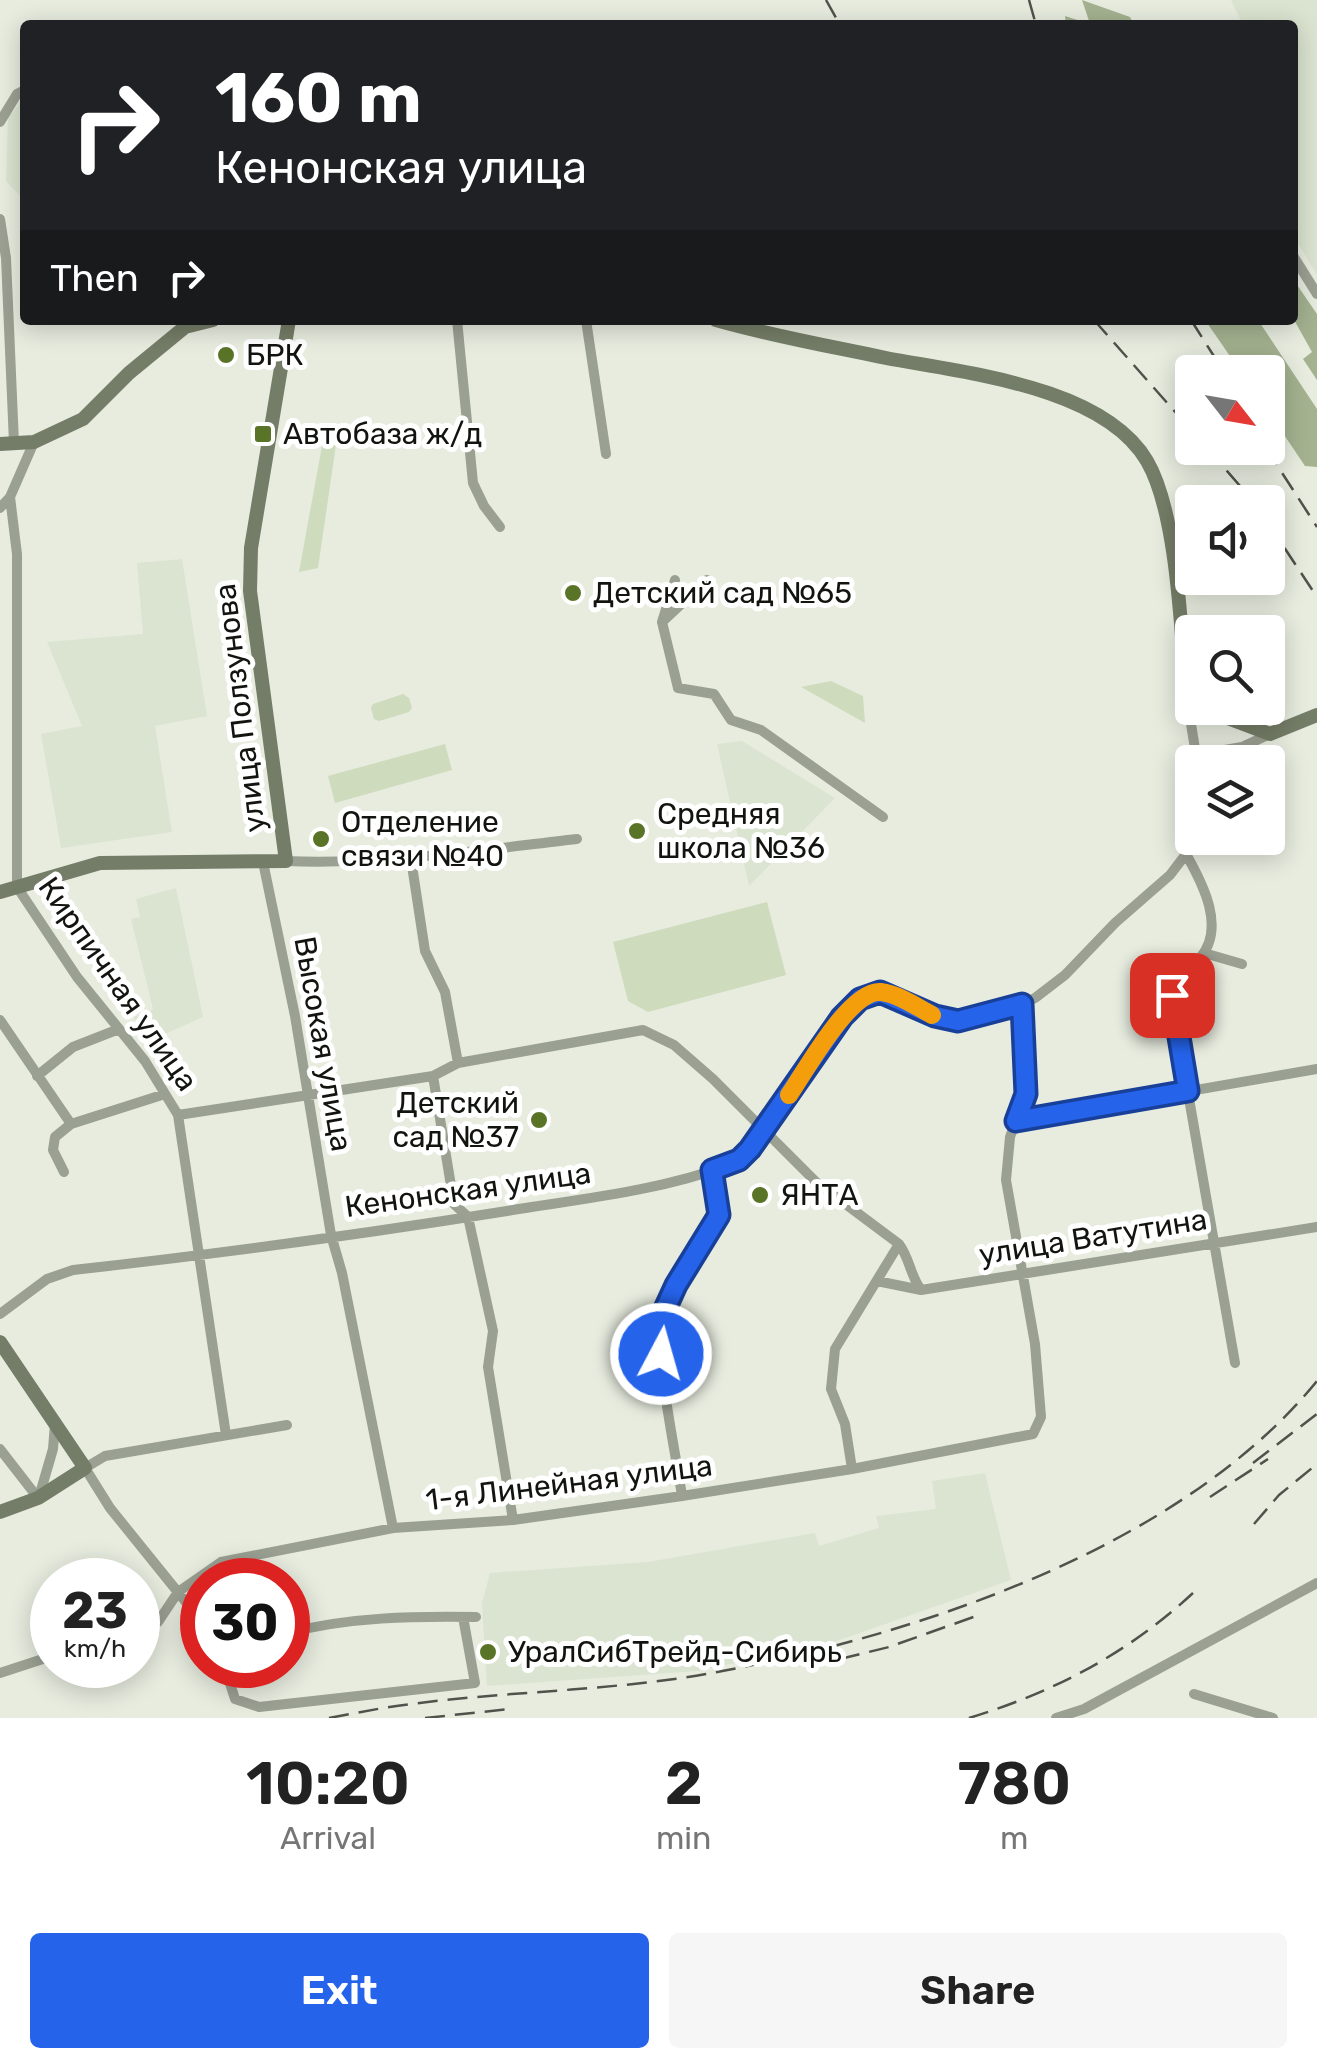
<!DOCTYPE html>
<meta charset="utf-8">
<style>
body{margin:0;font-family:Rubik,sans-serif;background:#f6f6f6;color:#222;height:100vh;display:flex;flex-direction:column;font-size:38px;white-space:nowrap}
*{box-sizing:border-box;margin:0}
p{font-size:32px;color:#767676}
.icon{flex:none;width:55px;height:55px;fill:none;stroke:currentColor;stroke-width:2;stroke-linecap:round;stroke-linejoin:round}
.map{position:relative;height:1718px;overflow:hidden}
.sheet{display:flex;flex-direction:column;background:#fff;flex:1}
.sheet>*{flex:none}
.top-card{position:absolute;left:20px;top:20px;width:1278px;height:305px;border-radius:10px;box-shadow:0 5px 25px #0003;background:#202124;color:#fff;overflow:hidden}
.needle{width:65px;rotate:121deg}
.buttons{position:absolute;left:1175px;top:355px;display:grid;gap:20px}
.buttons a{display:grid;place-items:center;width:110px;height:110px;border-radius:10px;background:#fff;box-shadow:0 5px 25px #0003;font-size:50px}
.speed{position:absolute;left:30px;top:1558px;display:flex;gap:20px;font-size:50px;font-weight:700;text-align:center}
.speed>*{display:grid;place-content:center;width:130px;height:130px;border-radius:50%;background:#fff;box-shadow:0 5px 25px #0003;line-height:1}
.speed small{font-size:25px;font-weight:400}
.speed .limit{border:15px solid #d22;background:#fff;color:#111}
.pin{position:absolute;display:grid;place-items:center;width:85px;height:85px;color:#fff;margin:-42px;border-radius:20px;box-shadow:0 5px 15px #0006}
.me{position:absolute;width:110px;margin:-55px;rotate:6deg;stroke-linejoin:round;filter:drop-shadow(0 0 8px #0008)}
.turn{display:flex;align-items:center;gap:35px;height:210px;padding:0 30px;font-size:45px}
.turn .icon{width:130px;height:130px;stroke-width:2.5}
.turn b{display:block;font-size:70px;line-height:85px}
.then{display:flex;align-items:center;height:95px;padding:0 30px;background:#0003;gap:20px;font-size:38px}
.eta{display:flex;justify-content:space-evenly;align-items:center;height:170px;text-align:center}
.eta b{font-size:60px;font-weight:600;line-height:70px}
.button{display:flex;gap:20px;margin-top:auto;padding:20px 30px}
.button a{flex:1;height:115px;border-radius:10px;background:#2563eb;color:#fff;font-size:40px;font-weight:600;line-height:115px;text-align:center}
.button a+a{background:#f6f6f6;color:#222}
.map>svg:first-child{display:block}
.built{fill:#dbe4d0}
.green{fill:#cedbbd}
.forest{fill:#a4b290}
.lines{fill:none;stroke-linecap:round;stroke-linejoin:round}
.street{stroke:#9aa092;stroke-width:10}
.secondary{stroke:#747d67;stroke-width:14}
.rail{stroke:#50524b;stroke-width:2.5;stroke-dasharray:20 10;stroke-linecap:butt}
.route-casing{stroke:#184099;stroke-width:25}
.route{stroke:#2563eb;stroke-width:18}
.slow{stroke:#f59e0b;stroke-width:18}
.poi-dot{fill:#5a7427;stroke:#fff;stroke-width:4}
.labels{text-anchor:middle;stroke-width:10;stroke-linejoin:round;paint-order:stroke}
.poi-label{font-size:30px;fill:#12140f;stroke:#fff;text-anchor:start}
.street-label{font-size:30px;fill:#12140f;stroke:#fff}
</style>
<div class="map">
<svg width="1317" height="1718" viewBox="0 0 1317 1718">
<rect width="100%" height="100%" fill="#e7ecdf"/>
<path class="built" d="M 1231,0 L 1317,0 L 1317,275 L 1293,235 L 1292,25 L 1243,25 Z
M 25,99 L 25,201 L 6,181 L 8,117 Z
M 182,559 L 207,716 L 155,726 L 172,832 L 61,848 L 41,734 L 82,726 L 47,642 L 143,634 L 137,563 Z
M 742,741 L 835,798 L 749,886 L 717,744 Z
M 176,888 L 203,1017 L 145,1043 L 134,1017 L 153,1009 L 131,919 L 140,917 L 136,899 Z
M 985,1473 L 1011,1580 L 834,1642 L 698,1671 L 487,1686 L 482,1603 L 490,1573 L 648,1562 L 815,1533 L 819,1546 L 879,1528 L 876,1516 L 936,1509 L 932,1481 Z"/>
<path class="green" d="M 326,424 L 338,431 L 318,568 L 299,572 Z
M 831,681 L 863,696 L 865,723 L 801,687 Z
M 403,694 L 409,698 L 412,708 L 409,712 L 379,721 L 374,719 L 371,708 L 373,704 Z
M 445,744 L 452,770 L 335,803 L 328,776 Z
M 767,902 L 786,975 L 648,1012 L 628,1001 L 613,942 Z"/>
<path class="forest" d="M 1082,0 L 1130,17 L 1134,25 L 1066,25 L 1065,16 L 1090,24 Z
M 1293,279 L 1317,314 L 1317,380 L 1303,359 L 1312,352 L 1293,318 Z
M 1205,320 L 1258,320 L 1317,409 L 1317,467 L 1305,466 L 1268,411 L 1268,372 L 1241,372 Z"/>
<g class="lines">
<path class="street" d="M 0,122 L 17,94 L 25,90
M 0,219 L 6,258 L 14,443
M 1292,254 L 1317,294
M 457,320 L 473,483 L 484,506 L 500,527
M 586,320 L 606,454
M 10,497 L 17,554 L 17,887 L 77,977 L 145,1061 L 178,1115 L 226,1435
M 0,508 L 10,497 L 34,442
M 675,580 L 662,622 L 678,688 L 714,694 L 731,720 L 761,730 L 883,817
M 663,621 L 707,580
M 1187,699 L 1196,755 L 1242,747 L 1270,734
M 1186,854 C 1203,884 1226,928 1200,958 C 1189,970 1176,979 1171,995 L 1235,1363
M 411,859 L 425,951 L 445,992 L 458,1063
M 286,861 C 384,865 480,850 577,839
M 263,862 L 295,1016 L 331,1235 L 342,1273 L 393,1528
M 1204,953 L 1242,964
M 0,1020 L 71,1124
M 37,1076 L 73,1047 L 119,1029
M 433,1076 L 454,1204 L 468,1217 L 493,1331 L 488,1367 L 513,1520
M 178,1115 L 433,1076 L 458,1063 L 643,1030 L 674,1045 L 713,1079 L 816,1182 L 899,1244 L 835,1349 L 831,1389 L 845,1424 L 852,1469
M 1017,1121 L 1317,1069
M 64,1172 L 53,1150 L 55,1137 L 71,1124 L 165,1094
M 899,1244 C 910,1259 910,1275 921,1290
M 877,1281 L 921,1290 L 1317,1227
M 0,1314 L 47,1279 L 73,1270 C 218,1254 363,1234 507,1211 C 580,1199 659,1191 729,1165 C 781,1145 827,997 880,992 L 935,1016 L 958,1021 L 1022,1004 L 1035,998 L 1065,975 L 1115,923 L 1170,875 L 1186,854 L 1192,837
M 0,1449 L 38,1498
M 682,1496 C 677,1460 653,1346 661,1317 C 672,1281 700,1247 719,1215 L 712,1170
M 39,1497 L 53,1449 L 55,1424
M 202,1622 L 110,1508 L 85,1468 L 105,1456 L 287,1425
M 138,1629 L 158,1622 L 178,1592 L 221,1562 L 393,1528 L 513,1520 L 682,1496 L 852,1469 L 1033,1434 L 1041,1417 L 1035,1344 L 1006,1180 L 1010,1137 L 1026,1094 L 1022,1004
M 288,1633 C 348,1617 414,1616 476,1617
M 224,1665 L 235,1699 L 259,1707 L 475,1683 L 463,1617
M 0,1673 L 52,1656
M 1194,1694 L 1273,1718
M 1056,1718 L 1084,1709 L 1317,1583"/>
<path class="secondary" d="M 716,320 C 772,336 829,346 886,358 C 964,373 1103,386 1147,461 C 1178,514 1181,635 1187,699 L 1192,702
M 0,444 L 34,442 L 83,419 L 129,373 L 185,327 L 213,320
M 1201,708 L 1270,734 L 1317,715
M 0,892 L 100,863 L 286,861 L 250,591 L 251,548 L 289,320
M 0,1342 L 85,1468 L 38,1498 L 0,1512"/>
<path class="rail" d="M 826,0 L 840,25
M 1029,0 L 1036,25
M 1094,320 L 1192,431
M 1191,320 L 1224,372
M 1207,448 L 1254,502
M 1266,448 L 1317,527
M 1268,523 L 1317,597
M 1253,1463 L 1317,1414
M 1210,1497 L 1268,1459
M 1254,1524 L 1279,1495 L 1317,1464
M 840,1659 L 889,1647 L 979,1615
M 329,1718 C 357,1713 384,1707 412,1704 C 509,1691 609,1691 706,1674 C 913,1637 1180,1549 1317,1381
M 425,1718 L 510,1709
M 969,1718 C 1054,1692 1127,1654 1193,1593"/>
</g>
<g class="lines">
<defs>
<path id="route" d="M 661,1354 L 660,1320 L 676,1285 L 719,1215 L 712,1170 L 739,1160 L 750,1149 L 842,1017 L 860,999 L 880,992 L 935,1016 L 958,1021 L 1022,1004 L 1026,1094 L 1016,1121 L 1188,1091 L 1172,995"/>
</defs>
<use href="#route" class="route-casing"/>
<use href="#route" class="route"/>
<path class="slow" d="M 789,1095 C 805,1072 850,989 881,992 C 898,994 917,1007 932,1015"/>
</g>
<g class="poi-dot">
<circle cx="226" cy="355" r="10"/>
<rect x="253" y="424" width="20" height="20" rx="5"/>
<circle cx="573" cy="593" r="10"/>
<circle cx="637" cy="831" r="10"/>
<circle cx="321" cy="839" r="10"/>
<circle cx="539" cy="1120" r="10"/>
<circle cx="760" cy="1195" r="10"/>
<circle cx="488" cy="1652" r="10"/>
</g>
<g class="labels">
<g class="poi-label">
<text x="246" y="365">БРК</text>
<text x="283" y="444">Автобаза ж/д</text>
<text x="593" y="603">Детский сад №65</text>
<text x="657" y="824">Средняя<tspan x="657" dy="34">школа №36</tspan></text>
<text x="341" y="832">Отделение<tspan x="341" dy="34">связи №40</tspan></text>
<text x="519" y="1113" text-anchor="end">Детский<tspan x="519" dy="34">сад №37</tspan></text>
<text x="780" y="1205">ЯНТА</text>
<text x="508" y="1662">УралСибТрейд-Сибирь</text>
</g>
<g class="street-label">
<text transform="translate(240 708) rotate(-97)" y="10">улица Ползунова</text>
<text transform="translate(118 984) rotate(55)" y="10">Кирпичная улица</text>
<text transform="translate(323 1044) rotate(80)" y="10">Высокая улица</text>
<text transform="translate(468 1190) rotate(-8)" y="10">Кенонская улица</text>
<text transform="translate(1093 1237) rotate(-9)" y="10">улица Ватутина</text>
<text transform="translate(569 1483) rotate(-7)" y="10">1-я Линейная улица</text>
</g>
</g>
</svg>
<div class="buttons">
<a><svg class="needle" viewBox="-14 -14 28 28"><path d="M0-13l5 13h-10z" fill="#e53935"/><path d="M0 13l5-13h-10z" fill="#767676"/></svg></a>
<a><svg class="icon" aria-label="sound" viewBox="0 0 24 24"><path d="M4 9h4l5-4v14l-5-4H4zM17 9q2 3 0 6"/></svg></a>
<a><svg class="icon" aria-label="search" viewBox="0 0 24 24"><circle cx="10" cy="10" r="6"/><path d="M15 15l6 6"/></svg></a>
<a><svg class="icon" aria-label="layers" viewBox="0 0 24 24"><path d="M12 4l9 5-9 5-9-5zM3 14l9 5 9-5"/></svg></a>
</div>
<div class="speed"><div>23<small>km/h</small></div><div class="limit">30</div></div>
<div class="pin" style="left:1172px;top:995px;background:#d93025"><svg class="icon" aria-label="arrive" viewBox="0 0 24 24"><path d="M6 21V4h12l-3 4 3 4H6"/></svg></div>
<svg class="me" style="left:661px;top:1354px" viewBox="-20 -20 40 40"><circle r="17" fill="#2563eb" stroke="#fff" stroke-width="3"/><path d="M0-11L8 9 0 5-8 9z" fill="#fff"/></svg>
<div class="top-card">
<div class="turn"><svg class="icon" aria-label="right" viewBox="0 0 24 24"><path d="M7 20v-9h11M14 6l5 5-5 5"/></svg><div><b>160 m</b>Кенонская улица</div></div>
<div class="then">Then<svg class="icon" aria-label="right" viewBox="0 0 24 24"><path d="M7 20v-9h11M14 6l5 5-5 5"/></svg></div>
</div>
</div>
<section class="sheet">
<div class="eta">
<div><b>10:20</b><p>Arrival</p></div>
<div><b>2</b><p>min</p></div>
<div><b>780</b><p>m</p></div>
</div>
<div class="button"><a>Exit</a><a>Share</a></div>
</section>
